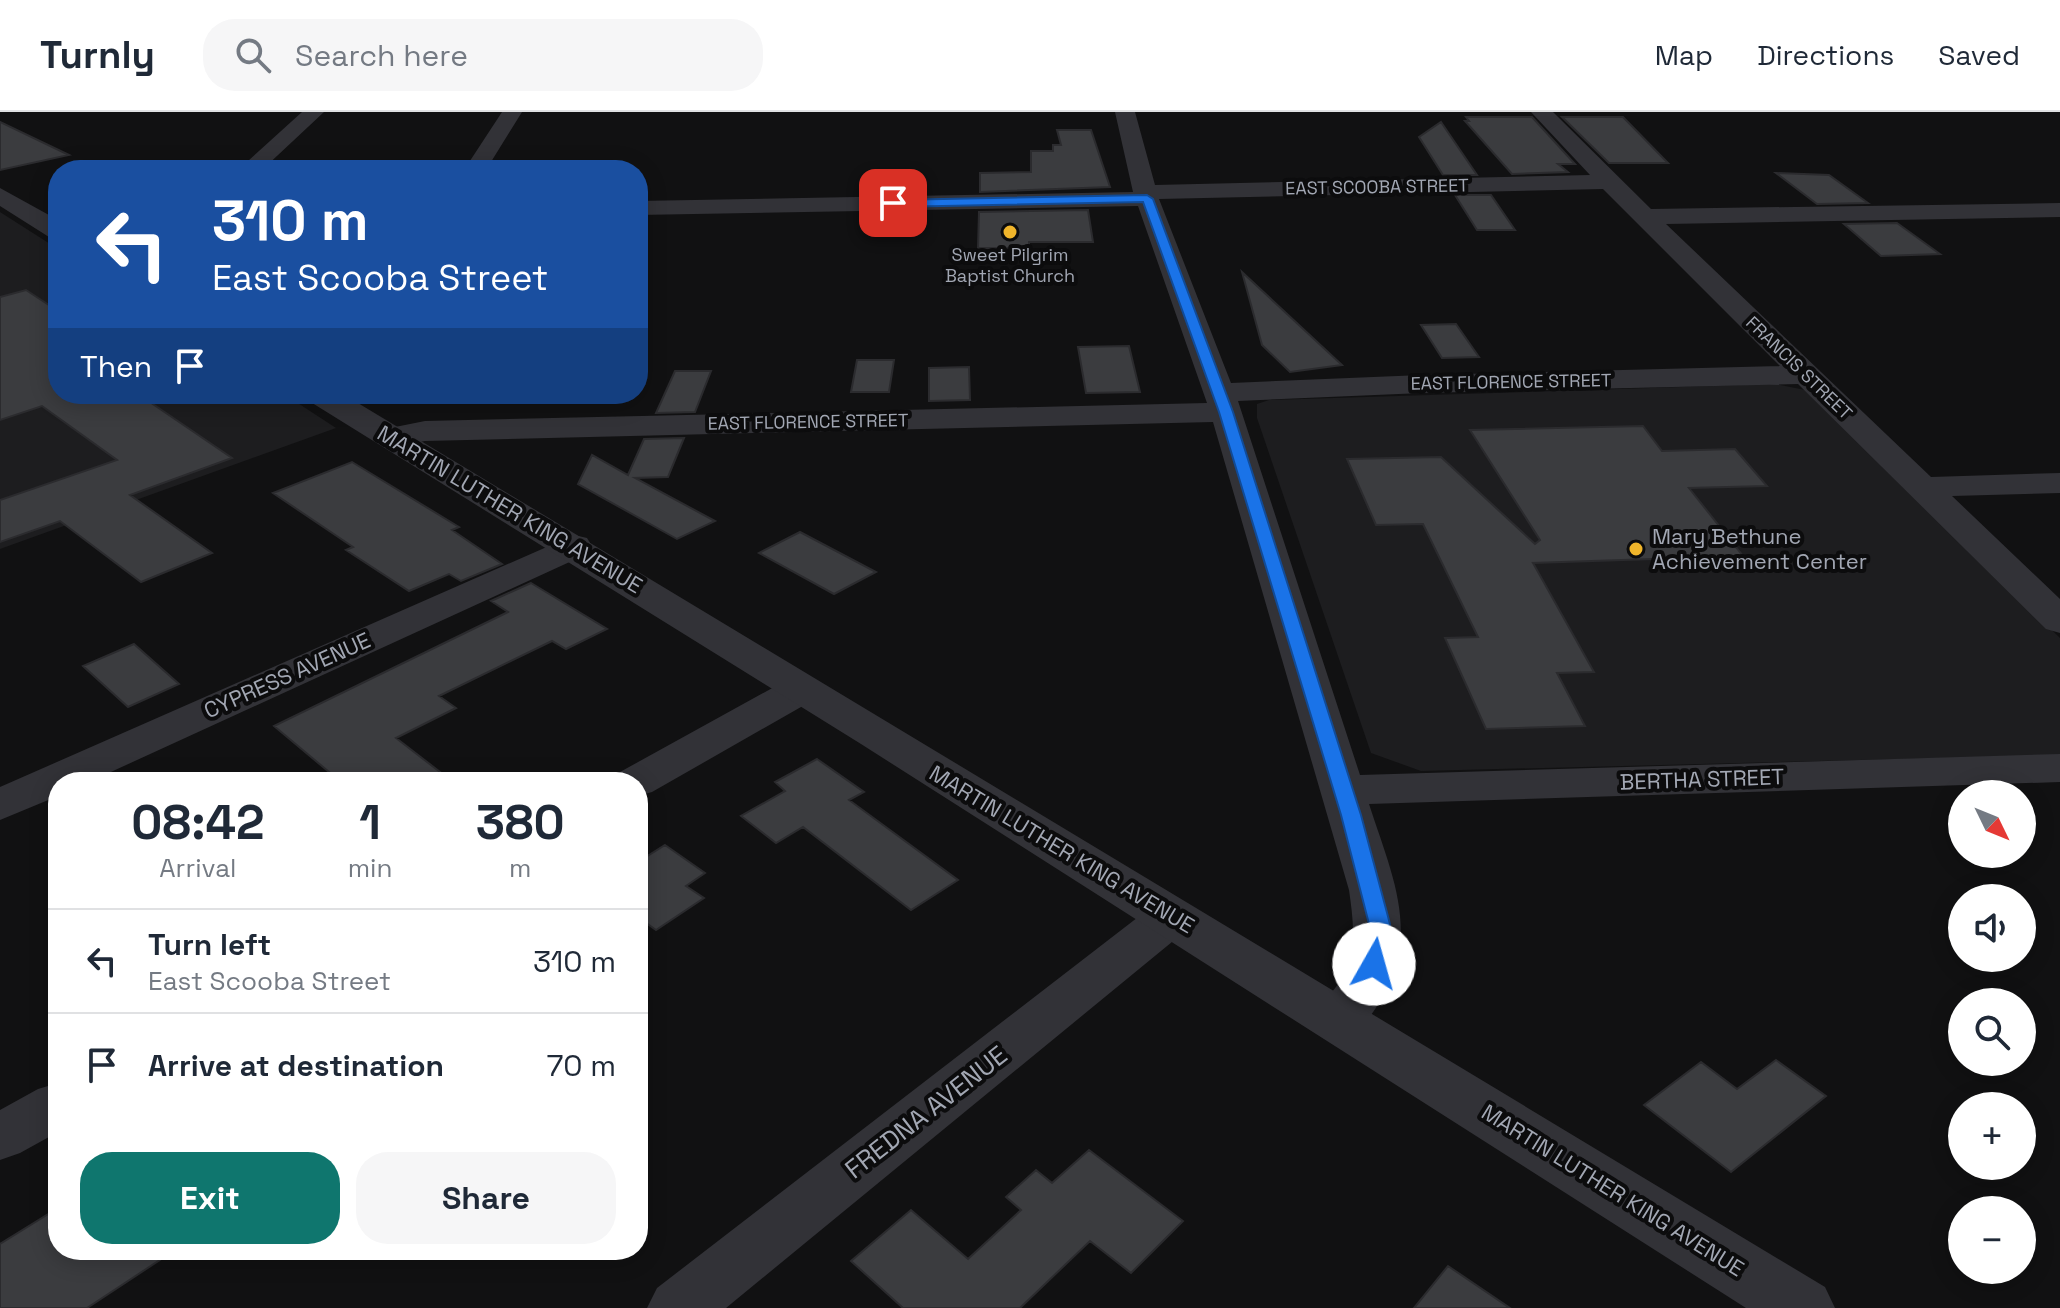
<!DOCTYPE html>
<meta charset="utf-8">
<style>
body{margin:0;font-family:"Space Grotesk",sans-serif;background:#f6f6f7;color:#1f2937;height:100vh;display:flex;flex-direction:column;font-size:30px;white-space:nowrap}
*{box-sizing:border-box;margin:0}
p{font-size:26px;color:#747a83}
.icon{flex:none;width:44px;height:44px;fill:none;stroke:currentColor;stroke-width:2;stroke-linecap:round;stroke-linejoin:round}
.map{position:relative;flex:1;overflow:hidden}
.side{position:absolute;left:48px;top:660px;width:600px;height:488px;display:flex;flex-direction:column;background:#fff;border-radius:32px;box-shadow:0 4px 20px #0003}
.side>*{flex:none}
.top-card{position:absolute;left:48px;top:48px;width:600px;height:244px;border-radius:32px;box-shadow:0 4px 20px #0003;background:#1a4fa0;color:#fff;overflow:hidden}
.needle{width:52px;rotate:133deg}
.buttons{position:absolute;left:1948px;top:668px;display:grid;gap:16px}
.buttons a{display:grid;place-items:center;width:88px;height:88px;border-radius:50%;background:#fff;box-shadow:0 4px 20px #0003;font-size:40px}
.pin{position:absolute;display:grid;place-items:center;width:68px;height:68px;color:#fff;margin:-34px;border-radius:16px;box-shadow:0 4px 12px #0006}
.me{position:absolute;width:88px;margin:-44px;rotate:7deg;stroke-linejoin:round;filter:drop-shadow(0 0 6px #0008)}
.turn{display:flex;align-items:center;gap:28px;height:168px;padding:0 32px;font-size:36px}
.turn .icon{width:104px;height:104px;stroke-width:2.5}
.turn b{display:block;font-size:56px;line-height:68px}
.then{display:flex;align-items:center;height:76px;padding:0 32px;background:#0003;gap:16px;font-size:30px}
.eta{display:flex;justify-content:space-evenly;align-items:center;height:136px;text-align:center}
.eta b{font-size:48px;font-weight:800;line-height:56px}
.cta{display:flex;gap:16px;margin-top:auto;padding:16px 32px}
.cta a{flex:1;height:92px;border-radius:32px;background:#0f766e;color:#fff;font-size:32px;font-weight:800;line-height:92px;text-align:center}
.cta a+a{background:#f6f6f7;color:#1f2937}
ul{padding:0;list-style:none}
li{display:flex;align-items:center;gap:24px;height:104px;padding:0 32px;border-top:2px solid #e0e1e3}
li div{flex:1}
li b{display:block;font-size:30px}
li em{font-style:normal}
header{display:flex;align-items:center;gap:48px;box-sizing:border-box;height:112px;padding:0 40px;background:#fff;border-bottom:2px solid #e0e1e3}
header strong{font-size:38px}
nav{display:flex;gap:44px;margin-inline-start:auto;font-size:28px}
.search{width:560px;height:72px;background:#f6f6f7;display:flex;align-items:center;gap:20px;box-sizing:border-box;padding:0 28px;border-radius:32px;color:#747a83;font-size:30px}
.map>svg:first-child{display:block}
.built{fill:#1d1d1f}
.building{fill:#3b3c3f;stroke:#2b2b2e;stroke-width:2}
.lines{fill:none;stroke-linecap:round;stroke-linejoin:round}
.minor{fill:#323237;fill-rule:evenodd}
.tertiary{fill:#323237;fill-rule:evenodd}
.route{fill:#1a73e8;stroke:#114b97;stroke-width:2}
.poi-dot{fill:#f0b52b;stroke:#0c0c0d;stroke-width:3}
.labels{text-anchor:middle;stroke-width:8;stroke-linejoin:round;paint-order:stroke}
.far-street-label{font-size:18px;fill:#a2a7b3;stroke:#0c0c0d}
.far-poi-label{font-size:18px;fill:#a2a7b3;stroke:#0c0c0d}
.street-label{font-size:22px;fill:#a2a7b3;stroke:#0c0c0d}
.poi-label{font-size:22px;fill:#a2a7b3;stroke:#0c0c0d;text-anchor:start}
.near-street-label{font-size:26px;fill:#a2a7b3;stroke:#0c0c0d}
</style>
<header>
<strong>Turnly</strong>
<div class="search"><svg class="icon" aria-label="search" viewBox="0 0 24 24"><circle cx="10" cy="10" r="6"/><path d="M15 15l6 6"/></svg>Search here</div>
<nav><a>Map</a><a>Directions</a><a>Saved</a></nav>
</header>
<div class="map">
<svg width="2060" height="1196" viewBox="0 0 2060 1196">
<rect width="100%" height="100%" fill="#111112"/>
<path class="built" d="M 0,100 L 58,137 L 58,282 L 284,282 L 336,316 L 0,437 Z
M 1776,272 L 1805,278 L 2060,526 L 2060,643 L 1421,659 L 1371,641 L 1257,306 L 1257,292 L 1269,288 Z"/>
<path class="building" d="M 1466,5 L 1532,5 L 1575,52 L 1558,52 L 1568,60 L 1512,62 L 1465,9 L 1469,9 Z
M 1562,5 L 1623,5 L 1668,51 L 1609,51 Z
M 0,10 L 69,43 L 0,58 Z
M 1441,10 L 1477,63 L 1443,63 L 1419,25 Z
M 1057,18 L 1091,18 L 1110,75 L 980,80 L 980,61 L 1031,60 L 1031,39 L 1053,39 L 1053,33 L 1061,33 Z
M 1776,61 L 1829,63 L 1868,91 L 1817,92 Z
M 1455,83 L 1491,83 L 1515,118 L 1477,118 Z
M 1088,98 L 1093,130 L 1029,130 L 1029,136 L 978,136 L 979,100 Z
M 1897,111 L 1940,142 L 1881,144 L 1844,112 Z
M 1242,160 L 1342,253 L 1290,260 L 1262,233 Z
M 26,178 L 58,199 L 58,282 L 138,282 L 232,346 L 130,383 L 212,441 L 141,470 L 60,409 L 0,430 L 0,388 L 117,348 L 42,294 L 0,308 L 0,185 Z
M 1456,212 L 1479,245 L 1442,246 L 1421,213 Z
M 1129,234 L 1140,280 L 1086,281 L 1078,235 Z
M 857,248 L 894,248 L 889,280 L 851,280 Z
M 969,255 L 970,288 L 929,289 L 929,256 Z
M 675,259 L 711,259 L 695,300 L 656,301 Z
M 1643,314 L 1662,339 L 1735,337 L 1767,374 L 1689,376 L 1743,444 L 1533,451 L 1594,560 L 1557,561 L 1585,614 L 1486,617 L 1445,526 L 1478,525 L 1423,412 L 1376,413 L 1347,347 L 1441,345 L 1535,432 L 1540,428 L 1470,318 Z
M 684,326 L 668,365 L 635,366 L 715,409 L 677,427 L 578,372 L 592,343 L 628,363 L 644,327 Z
M 352,350 L 459,415 L 452,418 L 502,452 L 461,469 L 449,462 L 409,479 L 346,438 L 353,435 L 273,381 Z
M 800,420 L 876,460 L 834,482 L 759,441 Z
M 531,471 L 607,517 L 566,537 L 552,529 L 439,584 L 456,596 L 396,626 L 453,670 L 341,670 L 274,614 L 508,500 L 491,489 Z
M 134,532 L 179,572 L 128,595 L 83,554 Z
M 817,647 L 864,680 L 849,688 L 958,768 L 911,798 L 803,715 L 776,731 L 741,704 L 785,679 L 775,670 Z
M 665,733 L 705,761 L 686,774 L 704,786 L 656,818 L 638,805 L 638,750 Z
M 1776,948 L 1826,984 L 1731,1060 L 1644,993 L 1701,950 L 1737,977 Z
M 1089,1038 L 1183,1109 L 1131,1161 L 1090,1129 L 1020,1196 L 903,1196 L 851,1149 L 911,1098 L 968,1147 L 1021,1098 L 1006,1085 L 1036,1058 L 1052,1071 Z
M 58,1096 L 58,1138 L 175,1138 L 87,1196 L 0,1196 L 0,1132 Z
M 1448,1154 L 1510,1196 L 1414,1196 Z"/>
<g class="lines">
<path class="minor" d="M 302,0 L 324,0 L 262,58 L 238,58 Z
M 502,0 L 522,0 L 486,58 L 464,58 Z
M 1115,0 L 1135,0 L 1155,73 L 1590,63 L 1531,0 L 1553,0 L 1651,97 L 2060,91 L 2060,105 L 1666,112 L 1931,365 L 2060,361 L 2060,381 L 1952,384 L 2060,487 L 2060,521 L 2046,517 L 1798,272 L 1422,281 L 1238,289 L 1360,663 L 2060,642 L 2060,670 L 1369,692 C 1394,769 1425,830 1371,903 C 1355,926 1345,929 1319,921 L 1312,907 C 1320,892 1333,881 1342,866 C 1358,840 1353,806 1349,778 L 1213,310 L 425,329 L 391,335 L 380,332 L 375,325 L 380,318 L 425,309 L 1207,291 L 1138,94 L 638,103 L 638,89 L 1133,80 ZM 1603,77 L 1780,254 L 1422,263 L 1231,271 L 1159,87 Z
M 574,423 L 587,426 L 592,434 L 587,442 L 89,670 L 58,670 L 58,684 L 0,708 L 0,675 Z
M 800,566 L 815,569 L 821,578 L 815,587 L 652,680 L 638,684 L 638,670 L 614,670 L 620,660 L 785,569 Z
M 1172,787 L 1189,792 L 1197,804 L 1189,816 L 726,1196 L 647,1196 L 657,1176 L 1155,792 Z
M 58,971 L 58,1020 L 20,1041 L 0,1048 L 0,998 L 38,977 Z"/>
<path class="tertiary" d="M 0,76 L 58,108 L 58,127 L 49,125 L 0,94 Z
M 304,282 L 343,282 L 1825,1175 L 1835,1196 L 1746,1196 L 861,632 L 309,289 Z"/>
</g>
<path class="route" d="M 1147,83 L 1153,87 L 1233,300 L 1361,703 L 1390,812 L 1385,852 L 1382,857 L 1367,857 L 1363,852 L 1369,812 L 1341,703 L 1219,300 L 1143,90 L 893,95 L 888,91 L 893,88 Z"/>
<g class="poi-dot">
<circle cx="1010" cy="120" r="8"/>
<circle cx="1636" cy="437" r="8"/>
</g>
<g class="labels">
<g class="far-street-label">
<text transform="translate(1377 75) rotate(-1)" y="6">EAST SCOOBA STREET</text>
<text transform="translate(1799 256) rotate(44)" y="6">FRANCIS STREET</text>
<text transform="translate(1511 270) rotate(-1)" y="6">EAST FLORENCE STREET</text>
<text transform="translate(808 310) rotate(-1)" y="6">EAST FLORENCE STREET</text>
</g>
<g class="far-poi-label">
<text x="1010" y="149">Sweet Pilgrim<tspan x="1010" dy="21">Baptist Church</tspan></text>
</g>
<g class="street-label">
<text transform="translate(510 397) rotate(31)" y="8">MARTIN LUTHER KING AVENUE</text>
<text transform="translate(287 563) rotate(-24)" y="8">CYPRESS AVENUE</text>
<text transform="translate(1702 667) rotate(-2)" y="8">BERTHA STREET</text>
<text transform="translate(1062 737) rotate(31)" y="8">MARTIN LUTHER KING AVENUE</text>
<text transform="translate(1613 1078) rotate(32)" y="8">MARTIN LUTHER KING AVENUE</text>
</g>
<g class="poi-label">
<text x="1652" y="432">Mary Bethune<tspan x="1652" dy="25">Achievement Center</tspan></text>
</g>
<g class="near-street-label">
<text transform="translate(926 1000) rotate(-38)" y="9">FREDNA AVENUE</text>
</g>
</g>
</svg>
<div class="buttons">
<a><svg class="needle" viewBox="-14 -14 28 28"><path d="M0-13l5 13h-10z" fill="#e53935"/><path d="M0 13l5-13h-10z" fill="#747a83"/></svg></a>
<a><svg class="icon" aria-label="sound" viewBox="0 0 24 24"><path d="M4 9h4l5-4v14l-5-4H4zM17 9q2 3 0 6"/></svg></a>
<a><svg class="icon" aria-label="search" viewBox="0 0 24 24"><circle cx="10" cy="10" r="6"/><path d="M15 15l6 6"/></svg></a>
<a>+</a>
<a>−</a>
</div>
<div class="pin" style="left:893px;top:91px;background:#d93025"><svg class="icon" aria-label="arrive" viewBox="0 0 24 24"><path d="M6 21V4h12l-3 4 3 4H6"/></svg></div>
<svg class="me" style="left:1374px;top:852px" viewBox="-20 -20 40 40"><circle r="19" fill="#fff"/><path d="M0-13L10 11 0 6-10 11z" fill="#1a73e8"/></svg>
<div class="top-card">
<div class="turn"><svg class="icon" aria-label="left" viewBox="0 0 24 24"><path d="M17 20v-9H6M10 6l-5 5 5 5"/></svg><div><b>310 m</b>East Scooba Street</div></div>
<div class="then">Then<svg class="icon" aria-label="arrive" viewBox="0 0 24 24"><path d="M6 21V4h12l-3 4 3 4H6"/></svg></div>
</div>
<section class="side">
<div class="eta">
<div><b>08:42</b><p>Arrival</p></div>
<div><b>1</b><p>min</p></div>
<div><b>380</b><p>m</p></div>
</div>
<ul>
<li><svg class="icon" aria-label="left" viewBox="0 0 24 24"><path d="M17 20v-9H6M10 6l-5 5 5 5"/></svg><div><b>Turn left</b><p>East Scooba Street</p></div><em>310 m</em></li>
<li><svg class="icon" aria-label="arrive" viewBox="0 0 24 24"><path d="M6 21V4h12l-3 4 3 4H6"/></svg><div><b>Arrive at destination</b></div><em>70 m</em></li>
</ul>
<div class="cta"><a>Exit</a><a>Share</a></div>
</section>
</div>
